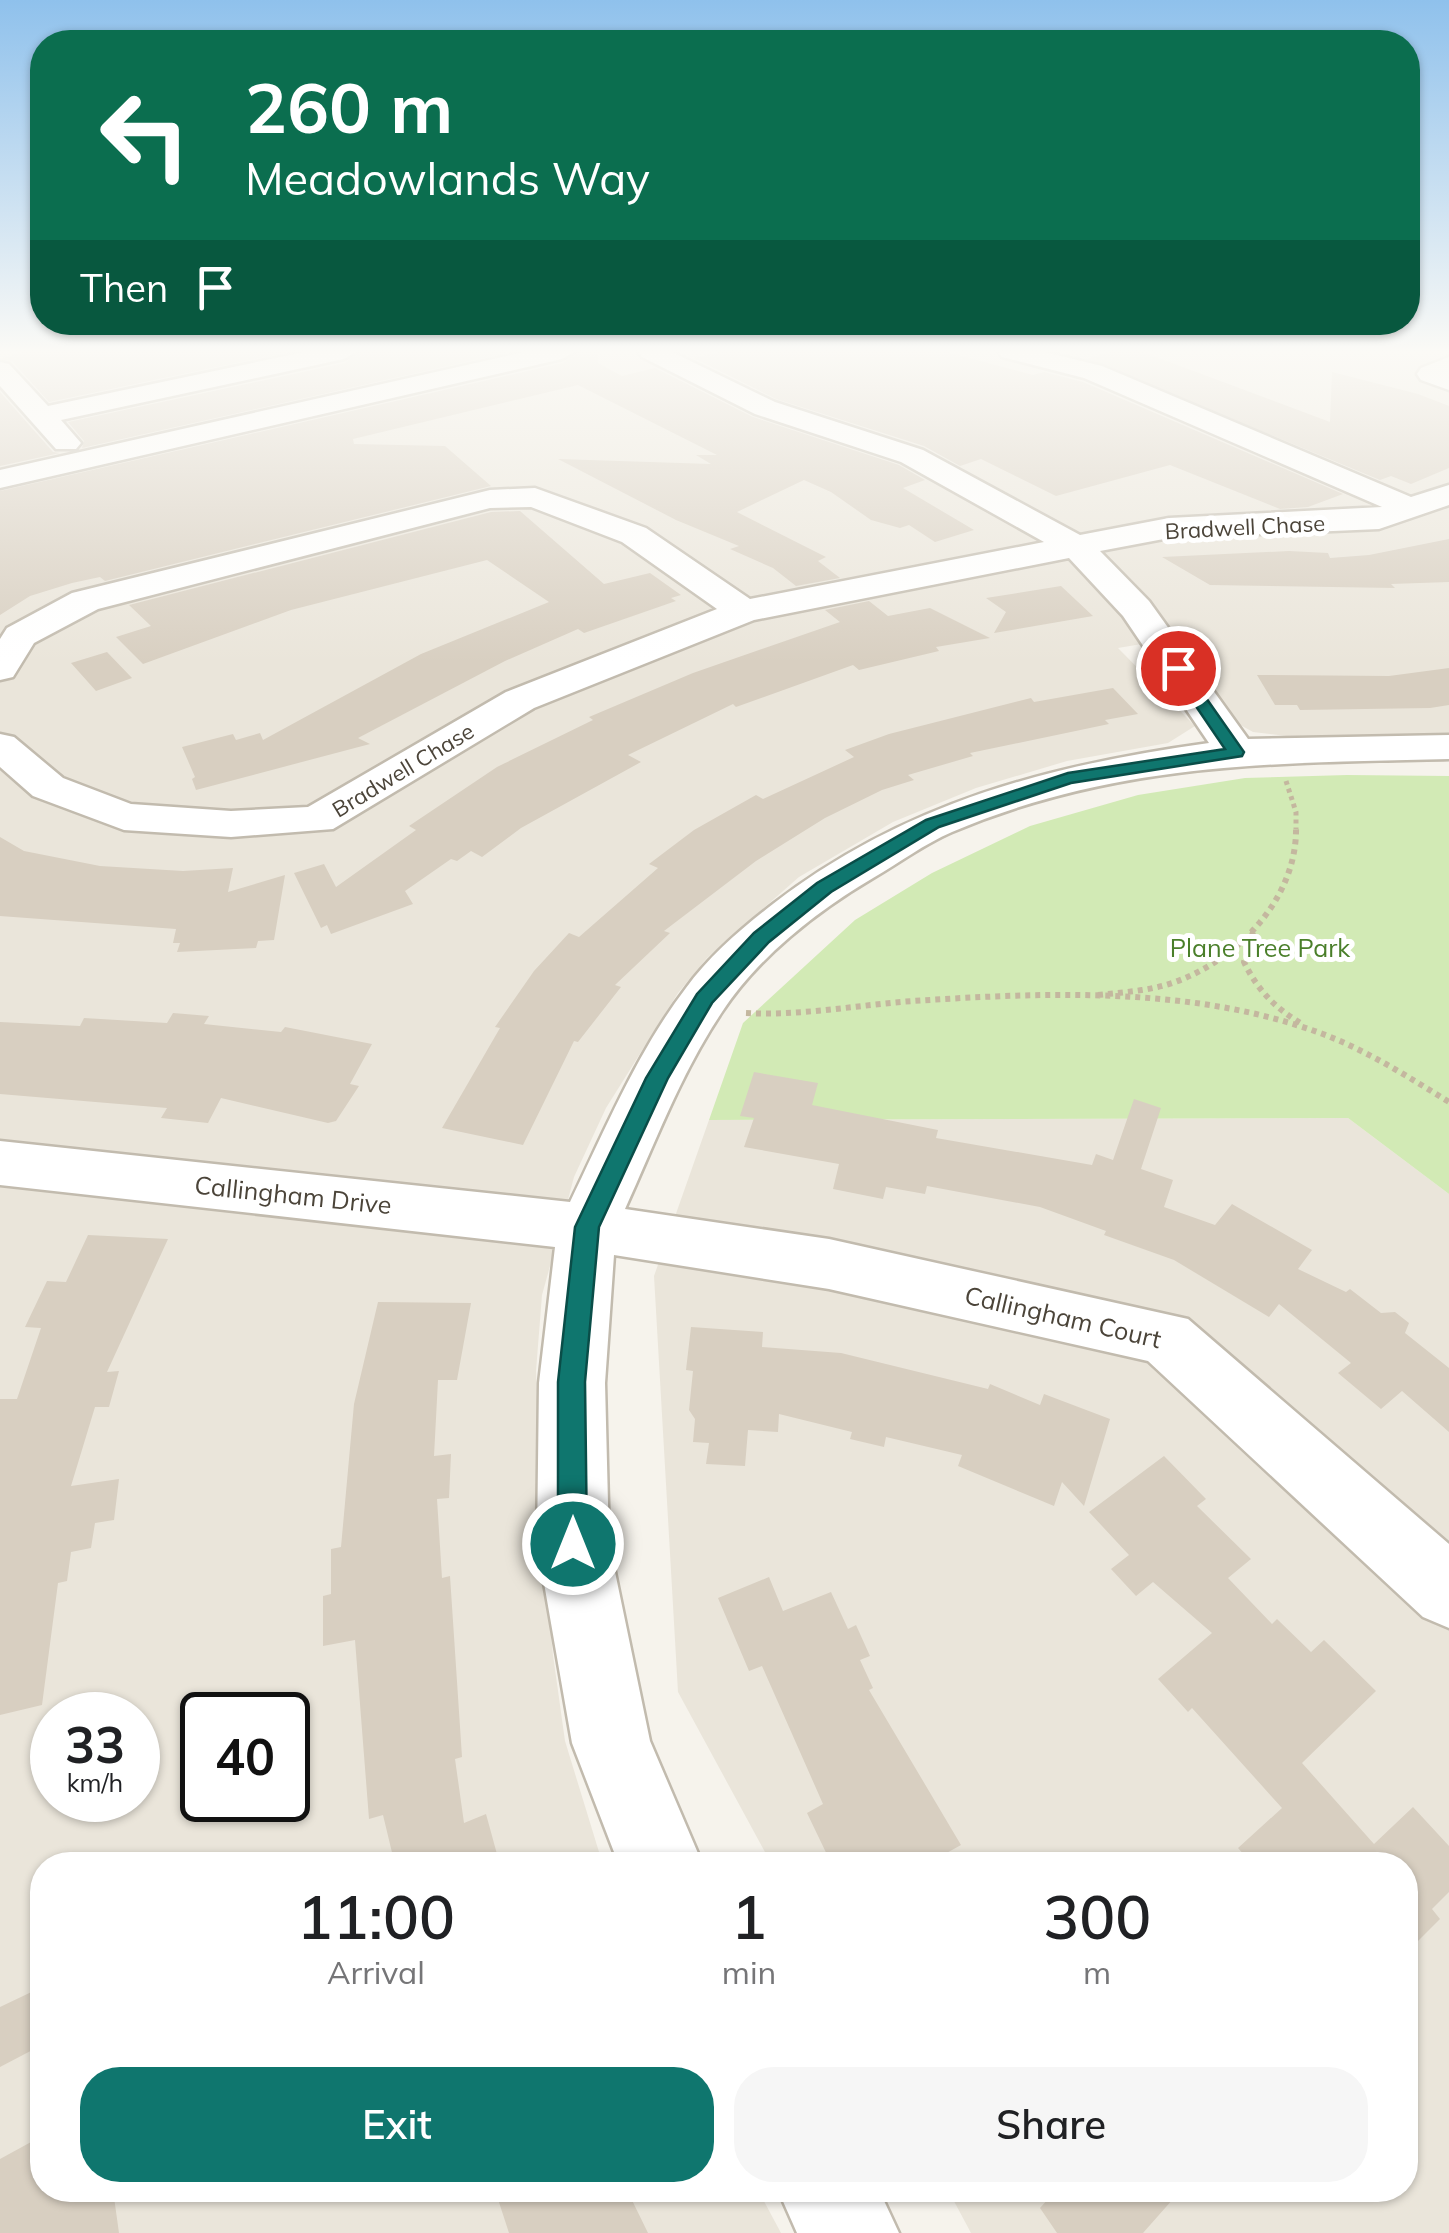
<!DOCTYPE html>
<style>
body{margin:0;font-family:Mulish,sans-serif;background:#f6f6f6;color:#202124;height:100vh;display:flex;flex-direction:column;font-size:38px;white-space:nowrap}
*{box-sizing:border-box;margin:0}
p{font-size:32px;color:#757577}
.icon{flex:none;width:55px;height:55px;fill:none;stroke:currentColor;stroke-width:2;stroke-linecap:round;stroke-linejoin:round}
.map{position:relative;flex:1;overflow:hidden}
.sheet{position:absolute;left:30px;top:1852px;width:1388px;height:350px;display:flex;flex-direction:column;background:#fff;border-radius:40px;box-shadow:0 2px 8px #0004}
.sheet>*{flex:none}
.banner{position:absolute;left:30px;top:30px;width:1390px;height:305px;border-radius:40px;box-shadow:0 2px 8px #0004;background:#0b6e4f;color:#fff;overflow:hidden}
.speed{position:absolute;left:30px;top:1692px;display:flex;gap:20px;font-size:50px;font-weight:700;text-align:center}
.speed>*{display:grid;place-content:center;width:130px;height:130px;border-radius:50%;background:#fff;box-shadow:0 2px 8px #0004;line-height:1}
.speed small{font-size:25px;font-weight:400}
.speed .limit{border:5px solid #111;border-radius:15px;background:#fff;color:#111}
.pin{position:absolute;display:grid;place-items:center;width:85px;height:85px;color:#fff;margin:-42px;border:5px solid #fff;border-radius:50%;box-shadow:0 2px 10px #0007}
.me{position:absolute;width:110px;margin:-55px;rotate:0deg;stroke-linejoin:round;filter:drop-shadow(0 0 8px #0008)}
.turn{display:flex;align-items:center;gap:35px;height:210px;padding:0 50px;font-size:45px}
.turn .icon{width:130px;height:130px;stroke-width:2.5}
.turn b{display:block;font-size:70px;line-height:85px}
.then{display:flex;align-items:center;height:95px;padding:0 50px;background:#0003;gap:20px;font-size:38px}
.eta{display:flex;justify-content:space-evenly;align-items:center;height:170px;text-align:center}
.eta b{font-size:60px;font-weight:600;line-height:70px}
.cta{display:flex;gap:20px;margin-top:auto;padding:20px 50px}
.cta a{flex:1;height:115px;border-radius:40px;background:#0f766e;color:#fff;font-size:40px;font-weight:600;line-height:115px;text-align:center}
.cta a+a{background:#f6f6f6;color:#202124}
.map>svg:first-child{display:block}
.residential{fill:#eae5da;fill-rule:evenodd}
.green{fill:#d2eab5}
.building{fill:#d8cfc1}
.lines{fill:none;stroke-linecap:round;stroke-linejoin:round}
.minor-casing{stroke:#c2bbae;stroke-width:5}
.path-far1{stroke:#c4b79f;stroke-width:5;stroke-dasharray:4 4;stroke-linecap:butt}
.path{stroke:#c4b79f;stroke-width:6;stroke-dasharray:5 5;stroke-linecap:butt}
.minor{fill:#fff;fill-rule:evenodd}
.route{fill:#0f766e;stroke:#0a4d48;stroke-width:2.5}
.labels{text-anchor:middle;stroke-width:10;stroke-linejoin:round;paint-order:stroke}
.far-street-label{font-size:22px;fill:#4b4439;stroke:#fff}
.park-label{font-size:25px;fill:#4a7f2a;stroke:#fff}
.street-label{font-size:25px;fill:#4b4439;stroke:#fff}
</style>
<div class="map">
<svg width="1449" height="2233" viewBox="0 0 1449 2233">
<rect width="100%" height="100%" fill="#f6f3ec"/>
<path class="residential" d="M 0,351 L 1449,351 L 1449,734 L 1286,736 L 1253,732 L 1235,722 L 1184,637 L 1118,648 L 1195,726 L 1168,743 L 1067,761 L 976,788 L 893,822 L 799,877 L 707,958 L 678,993 L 606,1108 L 574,1177 L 560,1230 L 542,1295 L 536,1371 L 542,1542 L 553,1655 L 565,1741 L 603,1865 L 42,1865 L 42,2190 L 758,2190 L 781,2233 L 0,2233 ZM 52,1715 L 138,1715 L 138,1800 L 52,1800 ZM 202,1715 L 288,1715 L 288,1800 L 202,1800 Z
M 1348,1118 L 1449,1194 L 1449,2233 L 971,2233 L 948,2190 L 1405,2190 L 1405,1865 L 772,1865 L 678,1692 L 654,1276 L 709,1120 Z"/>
<path class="green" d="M 1347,775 L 1449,776 L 1449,1194 L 1348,1118 L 709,1120 L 743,1023 L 855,920 L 932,873 L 1030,826 L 1138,795 L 1245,778 Z"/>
<path class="building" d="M 25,351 L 293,351 L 49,402 L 12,361 L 0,359 Z
M 360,351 L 514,351 L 82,448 L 84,441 L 68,422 L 345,363 Z
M 578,351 L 597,351 L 598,363 L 622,376 L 655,368 L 753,417 L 899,465 L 925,480 L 903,488 L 974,530 L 935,542 L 909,525 L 900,528 L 871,520 L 831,492 L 804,480 L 737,512 L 826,557 L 818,561 L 840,578 L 796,586 L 773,568 L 730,549 L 739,546 L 676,520 L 558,459 L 711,464 L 696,455 L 717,455 L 578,385 L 353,439 L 354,444 L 445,446 L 491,486 L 105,581 L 100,577 L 72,583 L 30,596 L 0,615 L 0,491 L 563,363 Z
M 725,351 L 943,351 L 1033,375 L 1044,372 L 1083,382 L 1343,494 L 1308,507 L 1280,509 L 1170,465 L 1056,496 L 981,459 L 960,466 L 924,446 L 776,399 L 694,358 Z
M 1114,351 L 1140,351 L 1330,422 L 1332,372 L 1418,394 L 1449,406 L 1449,468 L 1411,484 L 1391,476 L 1380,480 L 1087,359 Z
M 0,392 L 53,452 L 60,453 L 0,466 Z
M 520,511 L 604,584 L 650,573 L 681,595 L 671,598 L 676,601 L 584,633 L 578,629 L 505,661 L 358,738 L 370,744 L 196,790 L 192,779 L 195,777 L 182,747 L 233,734 L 236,740 L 260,733 L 263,740 L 421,654 L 549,602 L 487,560 L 291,610 L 143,664 L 116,637 L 151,626 L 129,605 L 491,512 Z
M 1449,539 L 1449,582 L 1391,584 L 1395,588 L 1210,585 L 1162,557 L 1289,551 L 1328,553 L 1330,558 L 1369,555 Z
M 1061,586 L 1093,616 L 994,633 L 1006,612 L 986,598 Z
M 869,601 L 888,616 L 930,608 L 990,638 L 936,647 L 939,651 L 859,670 L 853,665 L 736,707 L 733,704 L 628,755 L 641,762 L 521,828 L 482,857 L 471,851 L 457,861 L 451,859 L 405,891 L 413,904 L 331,934 L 327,925 L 321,928 L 294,873 L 324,864 L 336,887 L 416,830 L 409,826 L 497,767 L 593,720 L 589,717 L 693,673 L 840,622 L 825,610 Z
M 107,652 L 132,678 L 96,691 L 71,663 Z
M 1449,668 L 1449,705 L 1430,708 L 1300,710 L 1297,705 L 1275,705 L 1257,675 L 1389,676 Z
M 1113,688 L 1138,714 L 1105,720 L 1109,724 L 970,753 L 973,756 L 908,775 L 914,780 L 882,790 L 825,818 L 756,861 L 664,931 L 670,933 L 615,985 L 621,987 L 578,1042 L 574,1041 L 523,1145 L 442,1128 L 500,1028 L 495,1027 L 534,971 L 569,933 L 579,937 L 658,868 L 649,864 L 694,830 L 756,795 L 763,799 L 854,757 L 845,750 L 889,734 L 1031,698 L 1034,702 Z
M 0,837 L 24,851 L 100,866 L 183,871 L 233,868 L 228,892 L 285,875 L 274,940 L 258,941 L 256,948 L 177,952 L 180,943 L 173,943 L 176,929 L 0,916 Z
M 173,1013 L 209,1016 L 204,1024 L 281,1032 L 285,1027 L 372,1044 L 350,1084 L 359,1086 L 336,1121 L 328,1123 L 221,1098 L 208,1123 L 161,1118 L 167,1108 L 0,1094 L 0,1022 L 80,1026 L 84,1018 L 167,1023 Z
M 754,1072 L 818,1083 L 812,1105 L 938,1130 L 936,1138 L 1092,1165 L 1096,1154 L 1113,1160 L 1134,1099 L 1161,1108 L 1141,1169 L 1173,1180 L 1164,1207 L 1215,1225 L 1232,1204 L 1312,1250 L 1298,1269 L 1346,1292 L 1350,1289 L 1381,1313 L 1395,1312 L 1409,1323 L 1405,1333 L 1449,1368 L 1449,1432 L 1402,1391 L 1381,1409 L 1338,1373 L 1351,1363 L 1279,1304 L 1269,1317 L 1174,1260 L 1104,1235 L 1106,1231 L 1040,1207 L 927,1186 L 925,1194 L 886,1187 L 883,1199 L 833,1189 L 839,1164 L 744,1147 L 754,1118 L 740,1116 Z
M 88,1235 L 168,1239 L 107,1372 L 119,1371 L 109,1407 L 95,1407 L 71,1486 L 119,1479 L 114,1520 L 95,1523 L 91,1548 L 71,1552 L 67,1581 L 58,1583 L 42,1705 L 0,1715 L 0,1399 L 17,1399 L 41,1328 L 25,1327 L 47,1281 L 66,1282 Z
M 378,1302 L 471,1303 L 457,1380 L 438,1380 L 434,1456 L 451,1454 L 449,1498 L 437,1499 L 442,1578 L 450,1576 L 462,1757 L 455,1759 L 464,1823 L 486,1814 L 500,1865 L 395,1865 L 383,1815 L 369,1819 L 355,1640 L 323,1646 L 323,1596 L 331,1594 L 331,1549 L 341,1547 L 354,1404 Z
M 691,1327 L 763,1332 L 762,1347 L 841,1353 L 988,1389 L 990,1384 L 1040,1405 L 1044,1394 L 1110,1419 L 1084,1506 L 1062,1482 L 1054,1506 L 958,1466 L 962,1455 L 886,1437 L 884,1447 L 850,1439 L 852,1432 L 779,1414 L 778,1432 L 748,1430 L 745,1466 L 706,1464 L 709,1443 L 693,1442 L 695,1419 L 689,1410 L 693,1371 L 686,1370 Z
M 1164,1456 L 1206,1499 L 1197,1506 L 1251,1559 L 1228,1578 L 1272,1624 L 1277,1619 L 1311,1652 L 1324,1640 L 1376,1691 L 1302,1763 L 1374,1844 L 1413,1807 L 1449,1846 L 1449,1892 L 1432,1909 L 1440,1919 L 1405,1954 L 1405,1865 L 1253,1865 L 1238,1848 L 1282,1808 L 1192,1708 L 1188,1712 L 1158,1679 L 1212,1633 L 1153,1582 L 1136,1596 L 1111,1569 L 1129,1555 L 1089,1512 Z
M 769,1577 L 783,1611 L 831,1592 L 848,1629 L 856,1625 L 870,1656 L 860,1660 L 873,1688 L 869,1690 L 961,1845 L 925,1865 L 832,1865 L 807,1813 L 823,1804 L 762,1666 L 749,1671 L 718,1598 Z
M 42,1987 L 42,2045 L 0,2067 L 0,2007 Z
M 42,2136 L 42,2190 L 113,2190 L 119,2233 L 0,2233 L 0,2159 Z
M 495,2190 L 627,2190 L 648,2233 L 509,2233 Z
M 1056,2190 L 1181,2190 L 1143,2233 L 1057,2233 L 1040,2208 Z"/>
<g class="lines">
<defs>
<path id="minor" d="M 309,351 L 357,351 L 344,359 L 61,420 L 81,443 L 76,449 L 56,449 L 0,386 L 0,362 L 9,364 L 48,406 Z
M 529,351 L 575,351 L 562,359 L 0,488 L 0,470 Z
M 638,351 L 670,351 L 775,402 L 923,450 L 1080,535 L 1169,518 L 1382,507 L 1084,378 L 1002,357 L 998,351 L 1040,351 L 1102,366 L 1411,497 L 1449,485 L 1449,505 L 1379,529 L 1169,538 L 1100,551 L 1149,601 L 1248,739 L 1449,735 L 1449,759 C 1273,763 1117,762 952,832 C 924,844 899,863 873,878 C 817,911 758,957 722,1012 C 681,1073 655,1143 625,1209 L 829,1239 L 1188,1319 L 1449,1544 L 1449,1628 L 1423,1617 L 1148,1361 L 829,1289 L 614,1255 L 605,1383 L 609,1543 L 650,1741 L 703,1865 L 619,1865 L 572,1743 L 537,1543 L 539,1383 L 555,1247 L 0,1185 L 0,1141 L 570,1202 C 605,1130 637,1052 686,988 C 709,956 742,928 773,904 C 904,803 1049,765 1209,743 L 1123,616 L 1069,558 L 754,620 L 534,708 L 333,829 L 231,837 L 124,830 L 33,796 L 0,767 L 0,734 L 14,737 L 63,778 L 131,804 L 231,811 L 308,807 L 506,692 L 717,609 L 622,542 L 531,507 L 490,508 L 98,609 L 34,643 L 13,677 L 0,680 L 0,639 L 7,628 L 72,593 L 490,490 L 535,488 L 646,528 L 750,599 L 1044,542 L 901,462 L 755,414 L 642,357 Z
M 1449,357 L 1449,390 L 1421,380 L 1417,374 L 1421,368 Z
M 778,2190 L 879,2190 L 899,2233 L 797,2233 Z"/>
</defs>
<use href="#minor" class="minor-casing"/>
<path class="path-far1" d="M 1286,781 L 1296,812 L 1296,829"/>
<path class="path" d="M 1253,932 L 1244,962 C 1258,991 1276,1009 1304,1025
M 1098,995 C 1124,992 1150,991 1175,982 C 1239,959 1298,897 1296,826
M 746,1013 C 801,1016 858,1005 913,1001 C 1050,992 1199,986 1328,1036 C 1371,1053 1410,1078 1449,1102"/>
<use href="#minor" class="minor"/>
</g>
<linearGradient id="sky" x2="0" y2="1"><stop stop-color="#8fc1ec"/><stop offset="0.53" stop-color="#fbfaf6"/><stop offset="1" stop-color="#fbfaf6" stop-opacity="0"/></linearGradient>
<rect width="1449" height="663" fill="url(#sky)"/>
<path class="route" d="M 1172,665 L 1183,665 L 1244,752 L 1242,756 L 1071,783 L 939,827 L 831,892 L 769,942 L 712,1003 L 668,1078 L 599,1227 L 585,1382 L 587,1544 L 583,1554 L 573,1558 L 562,1554 L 558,1544 L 558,1382 L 575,1227 L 646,1078 L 697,994 L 754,933 L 817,883 L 926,820 L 1068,773 L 1225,749 L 1170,668 Z"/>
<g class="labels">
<g class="far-street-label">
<text transform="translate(1245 527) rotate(-3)" y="8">Bradwell Chase</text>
<text transform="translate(403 770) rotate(-31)" y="8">Bradwell Chase</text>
</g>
<g class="park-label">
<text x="1260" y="957">Plane Tree Park</text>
</g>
<g class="street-label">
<text transform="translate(293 1195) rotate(6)" y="9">Callingham Drive</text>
<text transform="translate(1063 1317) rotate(13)" y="9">Callingham Court</text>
</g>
</g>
</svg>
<div class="speed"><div>33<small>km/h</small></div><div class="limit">40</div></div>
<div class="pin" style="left:1178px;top:668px;background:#d93025"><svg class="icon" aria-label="arrive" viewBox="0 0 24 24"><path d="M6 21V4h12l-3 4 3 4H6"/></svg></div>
<svg class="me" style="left:573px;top:1544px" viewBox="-20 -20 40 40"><circle r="17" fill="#0f766e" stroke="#fff" stroke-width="3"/><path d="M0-11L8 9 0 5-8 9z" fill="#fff"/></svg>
<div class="banner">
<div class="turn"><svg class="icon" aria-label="left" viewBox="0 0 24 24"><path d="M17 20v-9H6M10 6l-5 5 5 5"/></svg><div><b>260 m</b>Meadowlands Way</div></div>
<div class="then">Then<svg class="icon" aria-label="arrive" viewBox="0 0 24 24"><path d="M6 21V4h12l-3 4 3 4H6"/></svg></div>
</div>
<section class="sheet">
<div class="eta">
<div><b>11:00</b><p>Arrival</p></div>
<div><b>1</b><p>min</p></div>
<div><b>300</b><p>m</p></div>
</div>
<div class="cta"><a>Exit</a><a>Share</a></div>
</section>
</div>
